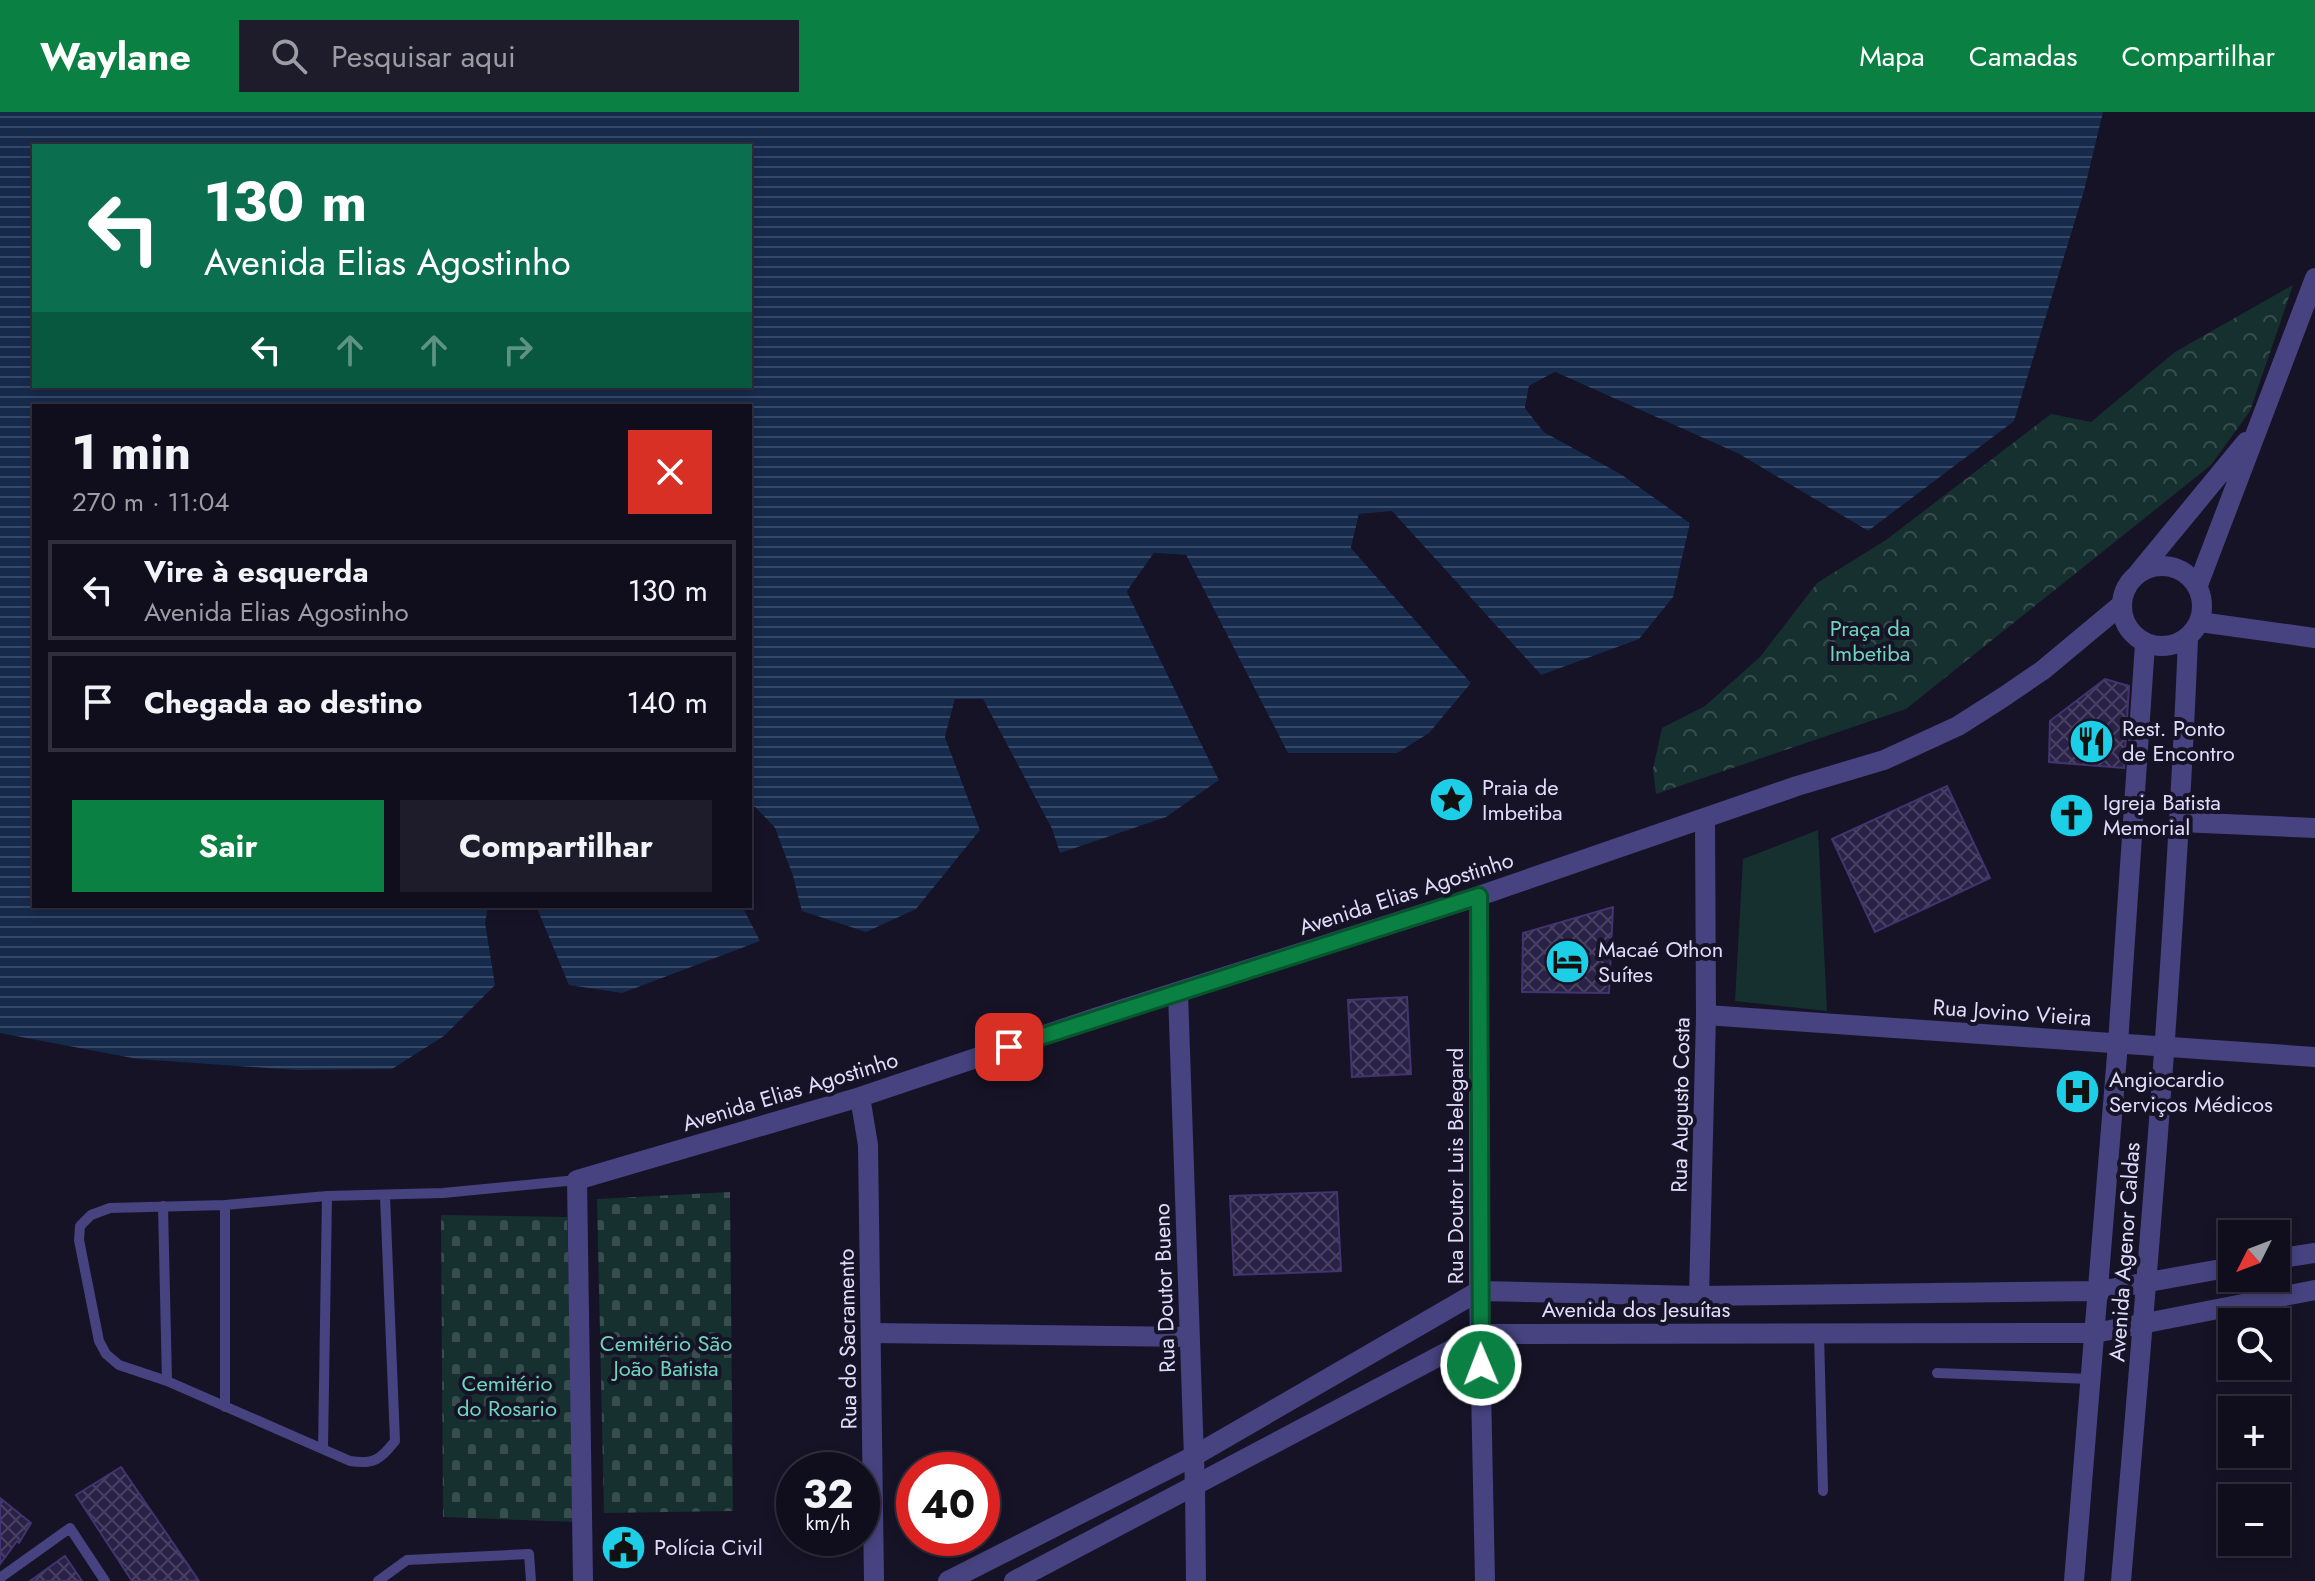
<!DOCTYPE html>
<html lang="pt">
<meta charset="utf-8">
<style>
body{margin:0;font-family:Jost,sans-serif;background:#1e1c2a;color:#f1f3f6;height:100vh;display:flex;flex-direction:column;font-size:30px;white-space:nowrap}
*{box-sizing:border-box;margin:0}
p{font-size:26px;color:#9c9ca4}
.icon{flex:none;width:44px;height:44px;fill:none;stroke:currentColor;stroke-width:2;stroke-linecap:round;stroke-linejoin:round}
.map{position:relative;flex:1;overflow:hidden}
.drawer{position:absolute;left:32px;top:292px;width:720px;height:504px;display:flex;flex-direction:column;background:#100e1d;border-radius:0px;box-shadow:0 4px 12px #0003,0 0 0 2px #302e3b}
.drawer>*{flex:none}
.guide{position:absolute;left:32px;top:32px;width:720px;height:244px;border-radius:0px;box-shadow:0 4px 12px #0003,0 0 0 2px #302e3b;background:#0b6e4f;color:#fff;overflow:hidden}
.needle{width:52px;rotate:228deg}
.tools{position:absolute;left:2218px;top:1108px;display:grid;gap:16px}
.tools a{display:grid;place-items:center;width:72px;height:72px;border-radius:0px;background:#100e1d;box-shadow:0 4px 12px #0003,0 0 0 2px #302e3b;font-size:40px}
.speed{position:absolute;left:776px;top:1340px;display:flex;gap:16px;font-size:40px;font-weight:700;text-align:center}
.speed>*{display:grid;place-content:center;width:104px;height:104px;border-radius:50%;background:#100e1d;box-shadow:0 4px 12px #0003,0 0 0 2px #302e3b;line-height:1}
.speed small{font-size:20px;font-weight:400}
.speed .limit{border:12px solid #d22;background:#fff;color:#111}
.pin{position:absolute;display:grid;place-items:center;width:68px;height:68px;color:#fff;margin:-34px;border-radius:16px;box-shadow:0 4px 12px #0006}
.me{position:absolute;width:88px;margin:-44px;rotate:359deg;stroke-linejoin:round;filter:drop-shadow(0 0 6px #0008)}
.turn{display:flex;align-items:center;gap:28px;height:168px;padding:0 40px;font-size:36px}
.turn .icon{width:104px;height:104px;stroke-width:2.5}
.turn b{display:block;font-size:56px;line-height:68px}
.lanes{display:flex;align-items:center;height:76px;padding:0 40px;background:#0003;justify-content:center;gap:40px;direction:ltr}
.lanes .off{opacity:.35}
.round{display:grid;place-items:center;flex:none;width:84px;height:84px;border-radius:0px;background:#1e1c2a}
.overview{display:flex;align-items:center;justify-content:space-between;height:136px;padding:0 40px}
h1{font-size:48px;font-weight:700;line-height:60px}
.button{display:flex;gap:16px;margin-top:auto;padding:16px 40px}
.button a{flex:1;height:92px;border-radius:0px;background:#0b8043;color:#fff;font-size:32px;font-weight:700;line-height:92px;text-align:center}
.button a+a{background:#1e1c2a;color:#f1f3f6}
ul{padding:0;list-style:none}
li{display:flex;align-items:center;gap:24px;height:100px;margin:0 16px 12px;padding:0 24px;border:4px solid #302e3b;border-radius:0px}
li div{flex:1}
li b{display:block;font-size:30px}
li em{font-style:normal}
header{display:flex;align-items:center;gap:48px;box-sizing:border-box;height:112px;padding:0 40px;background:#0b8043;color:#fff}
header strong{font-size:38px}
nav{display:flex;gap:44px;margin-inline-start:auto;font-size:28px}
.search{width:560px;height:72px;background:#1e1c2a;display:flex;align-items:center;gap:20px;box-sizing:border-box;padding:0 28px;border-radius:0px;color:#9c9ca4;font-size:30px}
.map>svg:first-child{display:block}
.grass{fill:#16302f}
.cemetery{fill:url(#cemetery-stones)}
.park{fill:url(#park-crowns)}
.water{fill:url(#water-rules);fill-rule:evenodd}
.pier{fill:#161327}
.building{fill:url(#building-cross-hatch);stroke:#42356f;stroke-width:2}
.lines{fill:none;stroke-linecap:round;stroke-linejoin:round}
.service{stroke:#464380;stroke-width:10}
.minor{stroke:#464380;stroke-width:20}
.tertiary{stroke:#464380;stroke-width:20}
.route-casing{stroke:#07532c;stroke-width:20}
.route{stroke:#0b8043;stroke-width:14}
.labels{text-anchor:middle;stroke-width:8;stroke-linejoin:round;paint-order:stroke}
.park-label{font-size:22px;fill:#6fd5bd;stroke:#161327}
.poi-label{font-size:22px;fill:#e0dcfb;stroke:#161327;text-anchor:start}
.street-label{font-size:22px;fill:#e0dcfb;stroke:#161327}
</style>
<header>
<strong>Waylane</strong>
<div class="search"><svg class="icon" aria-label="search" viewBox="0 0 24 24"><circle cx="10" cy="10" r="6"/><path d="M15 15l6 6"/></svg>Pesquisar aqui</div>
<nav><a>Mapa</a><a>Camadas</a><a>Compartilhar</a></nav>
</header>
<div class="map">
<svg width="2315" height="1469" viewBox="0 0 2315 1469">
<defs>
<pattern id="cemetery-stones" width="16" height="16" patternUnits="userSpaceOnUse" patternTransform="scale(2)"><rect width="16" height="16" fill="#16302f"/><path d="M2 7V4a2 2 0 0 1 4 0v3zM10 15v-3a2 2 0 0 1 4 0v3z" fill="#384d4e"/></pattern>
<pattern id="park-crowns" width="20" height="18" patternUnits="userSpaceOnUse" patternTransform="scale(2)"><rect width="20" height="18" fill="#16302f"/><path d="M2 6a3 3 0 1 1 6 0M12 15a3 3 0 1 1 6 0" fill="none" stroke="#384d4e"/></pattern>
<pattern id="water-rules" width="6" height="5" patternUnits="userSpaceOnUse" patternTransform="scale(2)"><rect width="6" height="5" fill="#162a4c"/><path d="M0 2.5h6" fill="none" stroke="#384867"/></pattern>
<pattern id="building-cross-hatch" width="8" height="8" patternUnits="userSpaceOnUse" patternTransform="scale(2)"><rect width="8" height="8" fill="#292146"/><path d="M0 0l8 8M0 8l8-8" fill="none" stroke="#484162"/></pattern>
</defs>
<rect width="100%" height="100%" fill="#161327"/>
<path class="grass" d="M 1818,718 L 1827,899 L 1735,889 L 1743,747 Z"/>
<path class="cemetery" d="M 730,1080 L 733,1399 L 604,1401 L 597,1087 Z
M 441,1103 L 567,1105 L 576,1410 L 443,1405 Z"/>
<path class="park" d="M 2293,173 L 2250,299 L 2211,353 L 1906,597 L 1656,682 L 1653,657 L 1662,616 L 1705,594 L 1760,545 L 1817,471 L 1886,428 L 2051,302 L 2091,310 L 2175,240 Z"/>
<path class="water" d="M 0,0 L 2103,0 L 2084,79 L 2014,309 L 1868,419 L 1739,342 L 1555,260 L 1529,274 L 1525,296 L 1544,320 L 1621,362 L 1690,411 L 1673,485 L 1639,527 L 1541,563 L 1392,400 L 1359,402 L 1351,436 L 1471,571 L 1429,621 L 1397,641 L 1288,641 L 1186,443 L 1154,441 L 1127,480 L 1219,668 L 1166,705 L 1060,741 L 1052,717 L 983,587 L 955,587 L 945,625 L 980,718 L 916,797 L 866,820 L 802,799 L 775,716 L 755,695 L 750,696 L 750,294 L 34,294 L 34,794 L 488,794 L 485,811 L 495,873 L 444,924 L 392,957 L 297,958 L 138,947 L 0,921 ZM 34,34 L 750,34 L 750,274 L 34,274 Z
M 536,794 L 742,794 L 760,829 L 622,881 L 569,873 Z"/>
<path class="pier" d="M 1555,260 L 1739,342 L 1868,419 L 1865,421 L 1737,346 L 1579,274 L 1555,264 L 1533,276 L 1529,295 L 1547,317 L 1623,359 L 1692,407 L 1693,412 L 1690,411 L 1621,362 L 1544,320 L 1525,296 L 1529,274 Z
M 1392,399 L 1541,563 L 1538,566 L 1391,404 L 1362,406 L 1355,435 L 1474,569 L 1474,574 L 1351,436 L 1359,402 Z
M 1154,441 L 1186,443 L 1288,645 L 1284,643 L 1184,447 L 1156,445 L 1131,480 L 1192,598 L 1223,670 L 1219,668 L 1127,479 Z
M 955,587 L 982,587 L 1022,666 L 1052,717 L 1060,745 L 1056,743 L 1048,718 L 980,591 L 958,591 L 949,625 L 984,717 L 982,723 L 945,625 Z
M 755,695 L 775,716 L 793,764 L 803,804 L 798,800 L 771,718 L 754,699 L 750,700 L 750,696 Z"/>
<path class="building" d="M 2105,567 L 2129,574 L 2124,656 L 2049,650 L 2050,609 Z
M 1947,674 L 1990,766 L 1875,820 L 1832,727 Z
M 1613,795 L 1609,881 L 1522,880 L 1523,821 Z
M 1407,885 L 1411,962 L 1352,965 L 1348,888 Z
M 1337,1080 L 1341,1159 L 1234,1163 L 1230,1084 Z
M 121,1355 L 199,1469 L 132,1469 L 76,1383 Z
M 0,1386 L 31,1411 L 19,1431 L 17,1429 L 0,1452 Z
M 65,1444 L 82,1469 L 30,1469 Z"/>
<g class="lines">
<path class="service" d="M 385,1084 L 395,1329 C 381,1347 374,1353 350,1349 L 167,1269 L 119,1253 L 106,1242 L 99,1229 L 79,1128 L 80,1114 L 91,1103 L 110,1096 L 225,1093 L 327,1084 L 443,1081 L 577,1068
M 163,1094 L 167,1269
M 1819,1221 L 1823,1379
M 1937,1261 L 2091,1267
M 225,1295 L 225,1093
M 323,1337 L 327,1084
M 0,1466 L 70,1416 L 105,1469
M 378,1469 L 407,1448 L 529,1442 L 531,1469"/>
<path class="minor" d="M 2139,460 L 2246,330
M 2198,473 L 2315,166
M 2200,510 L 2315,526
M 2180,710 L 2315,716
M 1178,881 L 1195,1375 L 1196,1469
M 1706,903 L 2315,945
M 1699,1184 L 1706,903 L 1705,707
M 871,1221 L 1190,1225"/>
<path class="tertiary" d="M2122 494a40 40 0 1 1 80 0a40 40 0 1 1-80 0Z
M 1479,784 L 1479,1179 L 1485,1469
M 860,985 L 868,1033 L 874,1469
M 2276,1147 L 2315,1141
M 583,1469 L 577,1068 L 860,985 L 1095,906 L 1479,784 L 1797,674 L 1884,648 L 1958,614 L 2002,586 L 2043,558 L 2121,493
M 948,1469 L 1194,1344 L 1479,1179 L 1699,1184 L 2099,1179 L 2232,1155
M 1014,1469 L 1481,1222 L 2095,1221 L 2315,1178
M 2074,1469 L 2118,931 L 2145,532
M 2121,1469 C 2148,1155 2175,842 2188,527"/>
</g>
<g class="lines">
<defs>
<path id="route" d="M 1009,935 L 1479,784 L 1481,1253"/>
</defs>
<use href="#route" class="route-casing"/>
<use href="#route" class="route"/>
</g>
<defs>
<symbol id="restaurant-disc" viewBox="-11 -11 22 22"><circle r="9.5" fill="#1ccfe7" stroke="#161327"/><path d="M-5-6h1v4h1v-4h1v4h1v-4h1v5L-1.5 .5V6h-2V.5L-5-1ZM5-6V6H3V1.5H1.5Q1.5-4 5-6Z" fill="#111"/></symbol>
<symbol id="sight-disc" viewBox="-11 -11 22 22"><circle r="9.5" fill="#1ccfe7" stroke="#161327"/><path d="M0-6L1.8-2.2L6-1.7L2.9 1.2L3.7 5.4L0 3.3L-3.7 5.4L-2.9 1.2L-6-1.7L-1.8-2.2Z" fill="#111"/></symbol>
<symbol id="church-disc" viewBox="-11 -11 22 22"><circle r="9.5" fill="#1ccfe7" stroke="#161327"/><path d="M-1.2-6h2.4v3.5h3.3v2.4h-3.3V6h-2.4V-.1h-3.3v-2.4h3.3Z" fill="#111"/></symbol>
<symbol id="hotel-disc" viewBox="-11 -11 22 22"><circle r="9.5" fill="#1ccfe7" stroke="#161327"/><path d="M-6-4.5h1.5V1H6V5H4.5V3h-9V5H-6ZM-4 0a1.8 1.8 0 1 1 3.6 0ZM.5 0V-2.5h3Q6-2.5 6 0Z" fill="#111"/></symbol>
<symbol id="hospital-disc" viewBox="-11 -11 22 22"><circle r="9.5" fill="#1ccfe7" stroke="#161327"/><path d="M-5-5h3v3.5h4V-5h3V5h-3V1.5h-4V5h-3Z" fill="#111"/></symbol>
<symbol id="civic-disc" viewBox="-11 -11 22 22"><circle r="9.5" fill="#1ccfe7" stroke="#161327"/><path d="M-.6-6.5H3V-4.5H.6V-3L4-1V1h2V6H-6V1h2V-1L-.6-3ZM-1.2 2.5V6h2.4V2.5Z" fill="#111"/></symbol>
</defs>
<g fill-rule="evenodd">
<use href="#restaurant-disc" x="2066" y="604" width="51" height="51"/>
<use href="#sight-disc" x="1426" y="662" width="51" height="51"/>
<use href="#church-disc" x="2046" y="678" width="51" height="51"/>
<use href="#hotel-disc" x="1542" y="824" width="51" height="51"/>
<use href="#hospital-disc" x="2052" y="954" width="51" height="51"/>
<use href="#civic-disc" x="598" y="1410" width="51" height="51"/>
</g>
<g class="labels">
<g class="park-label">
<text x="1870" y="524">Praça da<tspan x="1870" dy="25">Imbetiba</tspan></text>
<text x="666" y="1239">Cemitério São<tspan x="666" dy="25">João Batista</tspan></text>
<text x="507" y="1279">Cemitério<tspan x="507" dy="25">do Rosario</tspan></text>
</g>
<g class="poi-label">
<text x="2122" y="624">Rest. Ponto<tspan x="2122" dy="25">de Encontro</tspan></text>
<text x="1482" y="683">Praia de<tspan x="1482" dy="25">Imbetiba</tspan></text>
<text x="2103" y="698">Igreja Batista<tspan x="2103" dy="25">Memorial</tspan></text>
<text x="1598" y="845">Macaé Othon<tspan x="1598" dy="25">Suítes</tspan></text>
<text x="2109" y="975">Angiocardio<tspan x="2109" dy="25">Serviços Médicos</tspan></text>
<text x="654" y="1443">Polícia Civil</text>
</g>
<g class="street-label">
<text transform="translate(1406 781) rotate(-18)" y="8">Avenida Elias Agostinho</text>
<text transform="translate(2012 900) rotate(4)" y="8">Rua Jovino Vieira</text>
<text transform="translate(790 979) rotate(-17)" y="8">Avenida Elias Agostinho</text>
<text transform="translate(1680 993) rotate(-89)" y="8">Rua Augusto Costa</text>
<text transform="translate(1455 1054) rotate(-90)" y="8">Rua Doutor Luis Belegard</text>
<text transform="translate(2124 1140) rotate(-86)" y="8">Avenida Agenor Caldas</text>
<text transform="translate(1164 1176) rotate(-92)" y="8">Rua Doutor Bueno</text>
<text x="1636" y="1205">Avenida dos Jesuítas</text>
<text transform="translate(847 1227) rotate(-91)" y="8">Rua do Sacramento</text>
</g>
</g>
</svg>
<div class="tools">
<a><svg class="needle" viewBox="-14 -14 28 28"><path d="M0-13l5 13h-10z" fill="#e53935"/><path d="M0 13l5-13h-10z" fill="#9c9ca4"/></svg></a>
<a><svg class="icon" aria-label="search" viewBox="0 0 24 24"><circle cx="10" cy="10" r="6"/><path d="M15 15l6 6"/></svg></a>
<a>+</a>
<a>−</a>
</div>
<div class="speed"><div>32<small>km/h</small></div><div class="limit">40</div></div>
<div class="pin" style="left:1009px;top:935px;background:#d93025"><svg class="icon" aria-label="arrive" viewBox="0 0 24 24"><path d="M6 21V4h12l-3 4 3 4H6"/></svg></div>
<svg class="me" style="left:1481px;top:1253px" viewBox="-20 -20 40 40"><circle r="17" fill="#0b8043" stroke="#fff" stroke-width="3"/><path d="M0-11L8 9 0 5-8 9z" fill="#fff"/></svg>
<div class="guide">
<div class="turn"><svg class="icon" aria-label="left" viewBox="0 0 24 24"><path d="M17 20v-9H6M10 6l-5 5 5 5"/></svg><div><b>130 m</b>Avenida Elias Agostinho</div></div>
<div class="lanes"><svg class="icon" aria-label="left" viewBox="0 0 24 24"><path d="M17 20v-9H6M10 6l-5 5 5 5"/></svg><svg class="icon off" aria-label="ahead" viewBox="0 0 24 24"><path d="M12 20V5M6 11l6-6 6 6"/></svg><svg class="icon off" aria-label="ahead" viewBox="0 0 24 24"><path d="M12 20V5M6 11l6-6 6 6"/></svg><svg class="icon off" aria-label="right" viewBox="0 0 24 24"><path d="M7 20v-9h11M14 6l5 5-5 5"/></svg></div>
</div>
<section class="drawer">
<div class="overview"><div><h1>1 min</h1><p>270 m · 11:04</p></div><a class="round" style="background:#d93025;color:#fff"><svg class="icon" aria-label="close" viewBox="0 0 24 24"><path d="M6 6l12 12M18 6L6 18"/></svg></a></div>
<ul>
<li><svg class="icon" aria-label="left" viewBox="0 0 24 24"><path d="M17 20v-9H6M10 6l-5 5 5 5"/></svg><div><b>Vire à esquerda</b><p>Avenida Elias Agostinho</p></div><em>130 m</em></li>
<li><svg class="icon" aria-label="arrive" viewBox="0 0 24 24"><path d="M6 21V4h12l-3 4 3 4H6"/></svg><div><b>Chegada ao destino</b></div><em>140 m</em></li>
</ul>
<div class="button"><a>Sair</a><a>Compartilhar</a></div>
</section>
</div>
